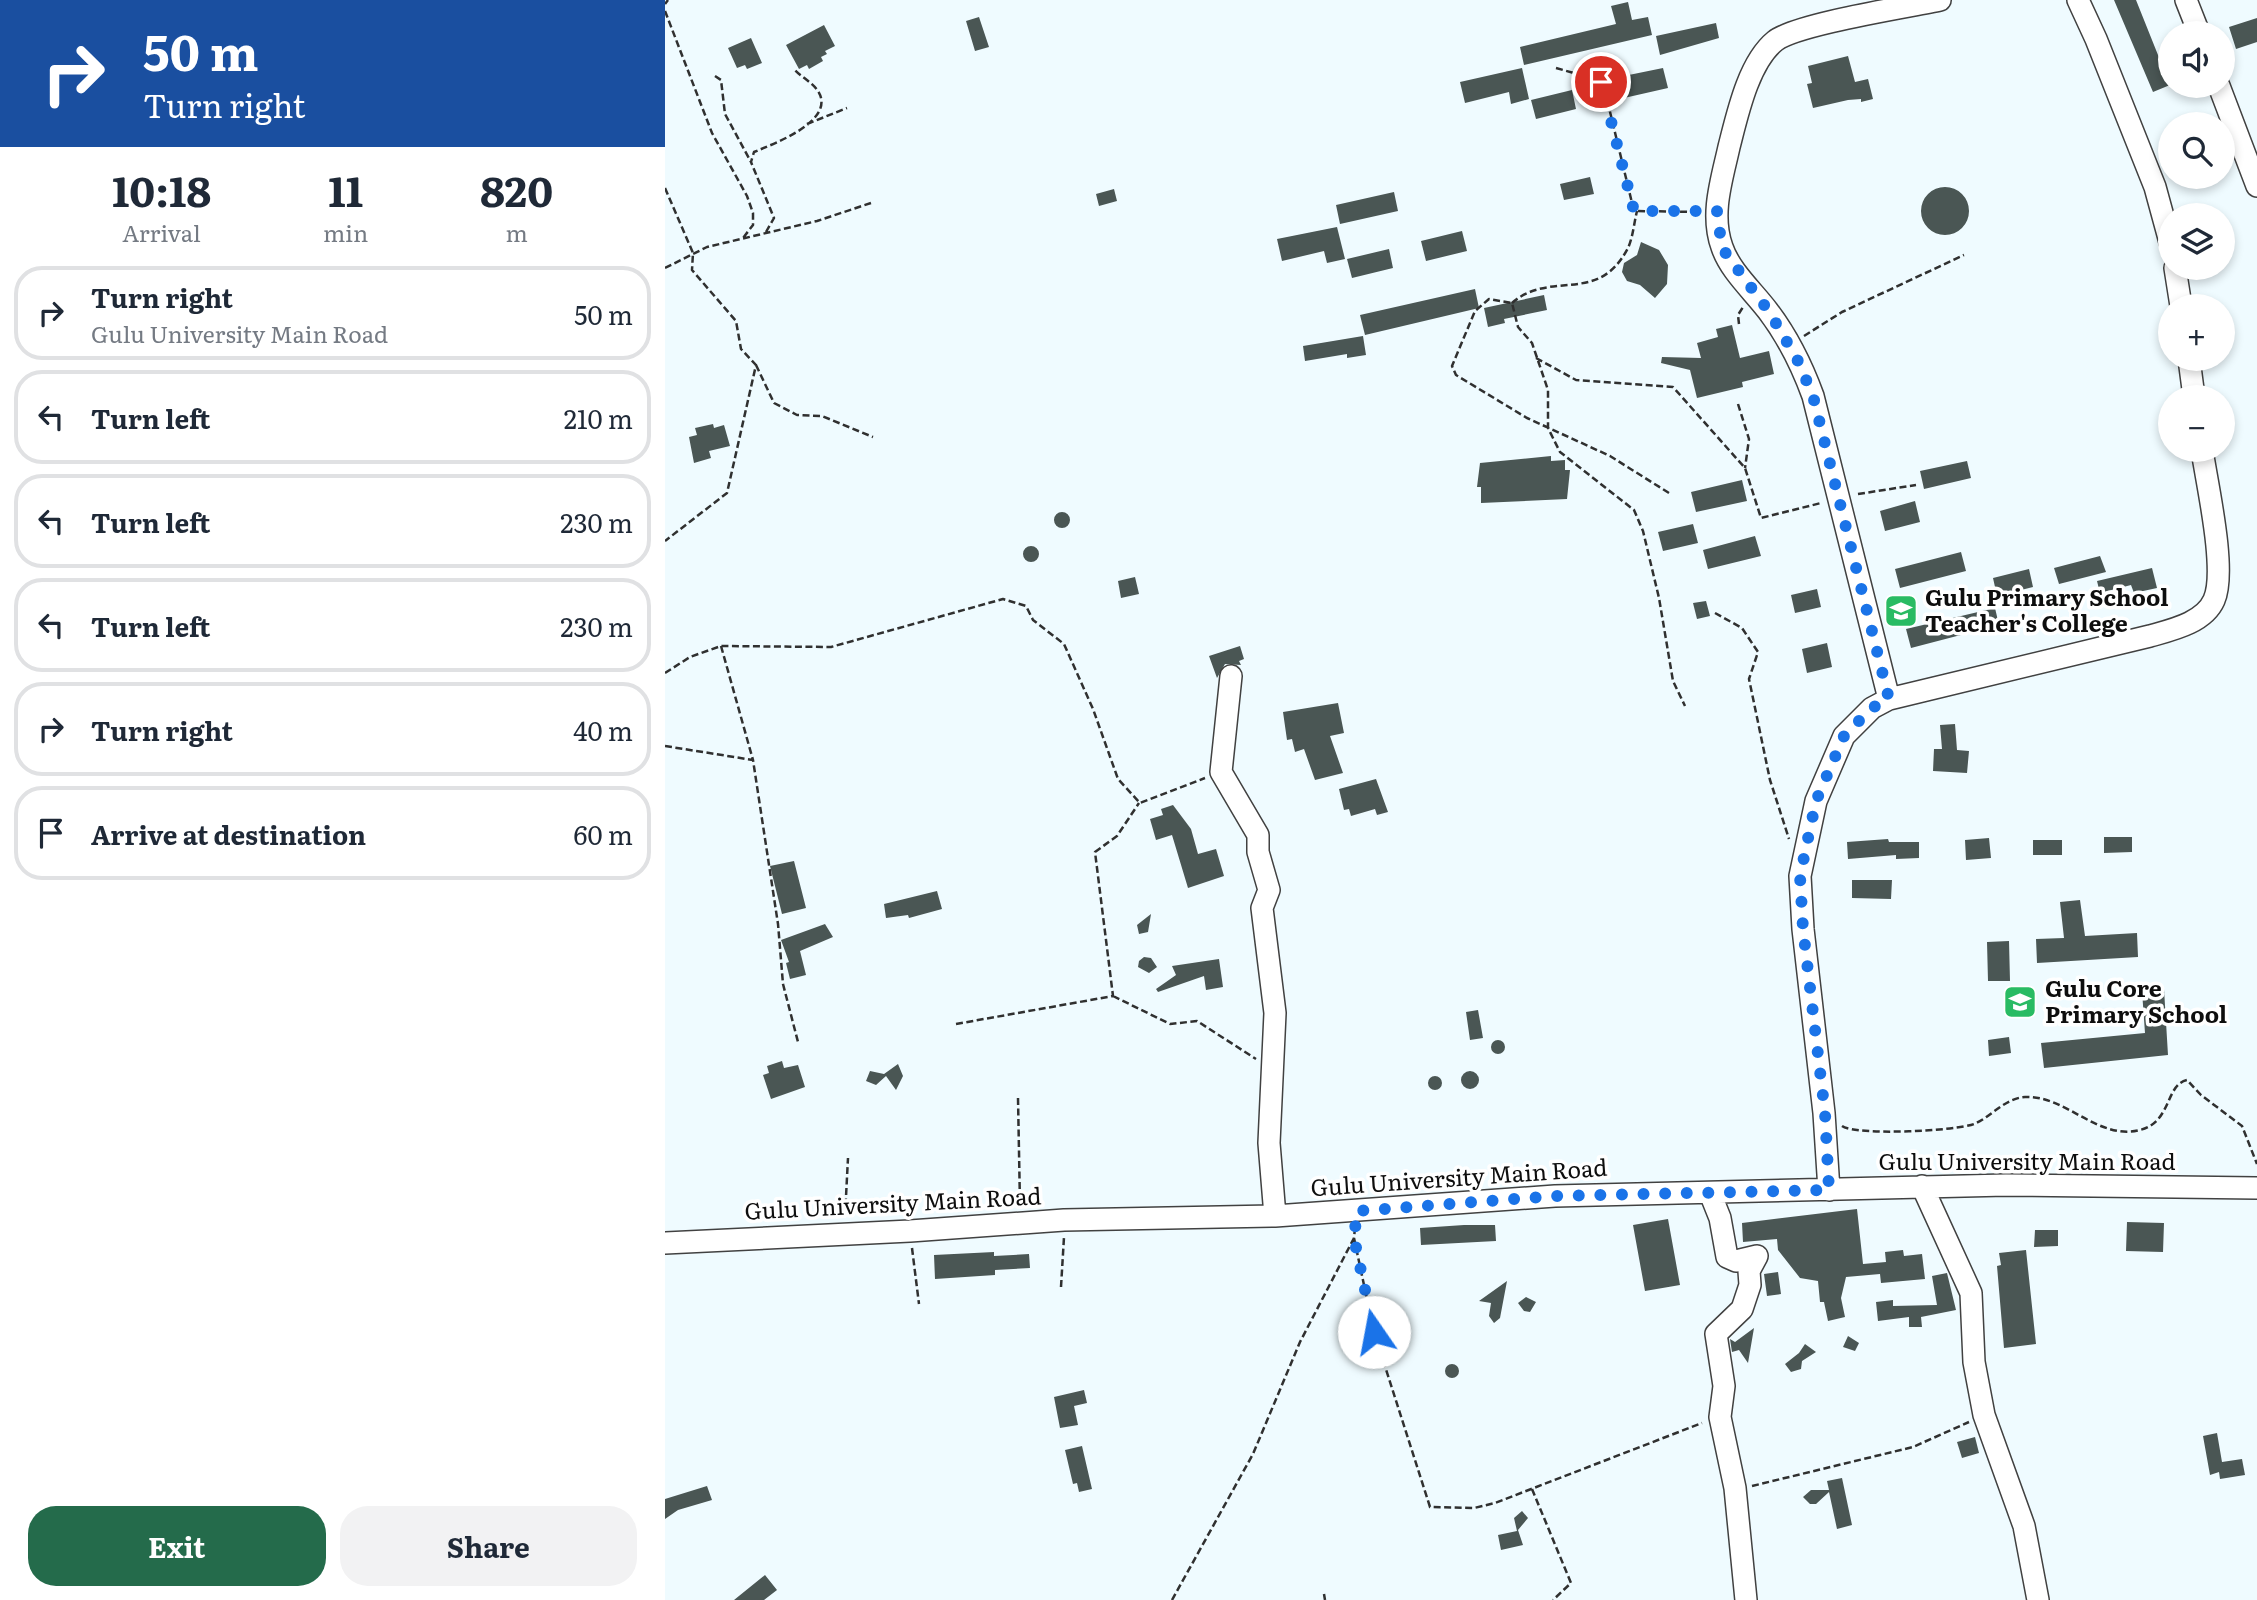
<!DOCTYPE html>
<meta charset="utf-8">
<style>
body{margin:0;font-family:Literata,serif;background:#f2f2f3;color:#1f2937;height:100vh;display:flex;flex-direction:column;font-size:26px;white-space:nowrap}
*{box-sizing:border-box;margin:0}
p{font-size:23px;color:#747a83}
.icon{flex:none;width:38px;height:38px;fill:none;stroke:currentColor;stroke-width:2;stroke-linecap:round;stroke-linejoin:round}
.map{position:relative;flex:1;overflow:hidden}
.drawer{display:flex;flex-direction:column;background:#fff;width:665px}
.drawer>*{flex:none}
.top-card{background:#1a4fa0;color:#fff;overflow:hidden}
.controls{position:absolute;left:1493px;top:21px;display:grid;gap:14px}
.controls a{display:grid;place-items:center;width:77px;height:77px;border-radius:50%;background:#fff;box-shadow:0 4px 10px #0003;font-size:35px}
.pin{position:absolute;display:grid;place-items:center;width:60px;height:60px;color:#fff;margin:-30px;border:4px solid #fff;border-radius:50%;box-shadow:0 2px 7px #0007}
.me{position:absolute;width:77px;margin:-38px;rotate:348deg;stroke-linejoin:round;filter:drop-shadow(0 0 5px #0008)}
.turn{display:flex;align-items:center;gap:24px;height:147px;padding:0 28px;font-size:32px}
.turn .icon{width:91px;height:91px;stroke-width:2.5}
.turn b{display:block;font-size:49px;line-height:60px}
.eta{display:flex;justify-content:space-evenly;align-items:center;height:119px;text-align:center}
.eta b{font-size:42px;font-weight:700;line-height:49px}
.primary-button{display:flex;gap:14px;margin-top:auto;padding:14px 28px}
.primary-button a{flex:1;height:80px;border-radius:28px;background:#246b4b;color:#fff;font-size:28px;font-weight:700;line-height:80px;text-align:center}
.primary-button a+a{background:#f2f2f3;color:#1f2937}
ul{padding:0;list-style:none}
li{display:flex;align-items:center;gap:21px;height:94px;margin:0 14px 10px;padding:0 14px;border:4px solid #e0e1e3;border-radius:28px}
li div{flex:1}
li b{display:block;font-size:26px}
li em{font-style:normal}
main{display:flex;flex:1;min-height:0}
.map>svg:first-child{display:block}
.building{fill:#4a5654}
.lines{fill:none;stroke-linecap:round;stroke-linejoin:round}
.minor-casing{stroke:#414141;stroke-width:24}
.path{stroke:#303030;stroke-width:2.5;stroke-dasharray:7 3.5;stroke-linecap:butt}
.minor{stroke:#fff;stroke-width:21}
.route{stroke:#1a73e8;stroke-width:12;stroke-dasharray:0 21.6}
.labels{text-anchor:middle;stroke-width:7;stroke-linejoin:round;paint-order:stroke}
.poi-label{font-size:23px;font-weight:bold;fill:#0e0e0e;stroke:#fff;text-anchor:start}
.street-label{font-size:23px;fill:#0e0e0e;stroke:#fff}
</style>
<main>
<section class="drawer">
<div class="top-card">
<div class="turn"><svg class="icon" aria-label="right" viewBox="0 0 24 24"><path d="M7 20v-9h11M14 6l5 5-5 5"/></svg><div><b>50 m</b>Turn right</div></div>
</div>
<div class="eta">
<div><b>10:18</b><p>Arrival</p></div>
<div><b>11</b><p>min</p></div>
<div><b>820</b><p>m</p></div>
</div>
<ul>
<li><svg class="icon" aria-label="right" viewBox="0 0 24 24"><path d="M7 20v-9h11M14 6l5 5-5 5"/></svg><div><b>Turn right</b><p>Gulu University Main Road</p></div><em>50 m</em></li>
<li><svg class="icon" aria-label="left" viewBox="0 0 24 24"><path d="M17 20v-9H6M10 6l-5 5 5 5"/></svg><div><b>Turn left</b></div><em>210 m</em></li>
<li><svg class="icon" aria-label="left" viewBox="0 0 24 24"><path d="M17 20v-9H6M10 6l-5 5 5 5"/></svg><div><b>Turn left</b></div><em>230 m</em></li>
<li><svg class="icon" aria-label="left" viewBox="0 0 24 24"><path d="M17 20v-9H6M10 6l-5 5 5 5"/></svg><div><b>Turn left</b></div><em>230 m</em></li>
<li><svg class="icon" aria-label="right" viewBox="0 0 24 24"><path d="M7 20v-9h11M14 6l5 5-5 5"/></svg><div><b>Turn right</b></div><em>40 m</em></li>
<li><svg class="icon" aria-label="arrive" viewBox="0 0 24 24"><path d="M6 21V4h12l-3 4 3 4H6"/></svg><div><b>Arrive at destination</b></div><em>60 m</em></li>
</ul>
<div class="primary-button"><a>Exit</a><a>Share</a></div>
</section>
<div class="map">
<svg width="1592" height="1600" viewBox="0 0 1592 1600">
<rect width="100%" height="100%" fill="#effbff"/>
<path class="building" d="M 1449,0 L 1471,0 L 1505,85 L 1488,92 Z
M 963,2 L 967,20 L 983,17 L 987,35 L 859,65 L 855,47 L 951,24 L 946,6 Z
M 314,17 L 324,47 L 310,51 L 301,21 Z
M 1592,18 L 1592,42 L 1571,49 L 1564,27 Z
M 1051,23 L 1054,38 L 995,55 L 991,36 Z
M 159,25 L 170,46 L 160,51 L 162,54 L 156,57 L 158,61 L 144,69 L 142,65 L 134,69 L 121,45 Z
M 86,38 L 97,63 L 82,69 L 80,65 L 72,68 L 63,48 Z
M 1183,56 L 1190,82 L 1203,79 L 1208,99 L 1196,102 L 1196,99 L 1183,100 L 1148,108 L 1142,84 L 1147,83 L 1143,66 Z
M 857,68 L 864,99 L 846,104 L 844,92 L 800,103 L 795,82 Z
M 998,68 L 1003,88 L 959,98 L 954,77 Z
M 907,90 L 911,109 L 871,119 L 866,100 Z
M 925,177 L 929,194 L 899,200 L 895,184 Z
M1256 211a24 24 0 1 1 48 0a24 24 0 1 1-48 0Z
M 449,189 L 452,201 L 434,206 L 431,194 Z
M 729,192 L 733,211 L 675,224 L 671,205 Z
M 672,227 L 680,259 L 662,263 L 659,251 L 617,261 L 612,239 Z
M 797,231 L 802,251 L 761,261 L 756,241 Z
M 976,242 L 994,250 L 1003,265 L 1002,284 L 990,298 L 975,285 L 962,281 L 957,272 L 959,263 L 972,255 Z
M 724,249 L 728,268 L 687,278 L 682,259 Z
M 810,289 L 814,308 L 700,335 L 695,315 Z
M 879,295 L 882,310 L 839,319 L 840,323 L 823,327 L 819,308 Z
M 1067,325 L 1075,358 L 1104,351 L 1109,374 L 1077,382 L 1078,387 L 1032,398 L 1025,370 L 996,363 L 997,357 L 1036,358 L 1032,343 L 1053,337 L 1051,329 Z
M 698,336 L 701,355 L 682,358 L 682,354 L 640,361 L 638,346 Z
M 48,424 L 49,428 L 59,425 L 65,446 L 44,451 L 46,458 L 29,463 L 24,437 L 32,435 L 30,428 Z
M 886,456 L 886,461 L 900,460 L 900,470 L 905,470 L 902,499 L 816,503 L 816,487 L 812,487 L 815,463 Z
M 1302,461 L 1306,478 L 1259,489 L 1255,471 Z
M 1077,480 L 1082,501 L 1031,512 L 1026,492 Z
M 1250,501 L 1255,522 L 1220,531 L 1215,511 Z
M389 520a8 8 0 1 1 16 0a8 8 0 1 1-16 0Z
M 1028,524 L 1033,543 L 998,551 L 993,532 Z
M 1090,536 L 1096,556 L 1043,569 L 1038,550 Z
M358 554a8 8 0 1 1 16 0a8 8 0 1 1-16 0Z
M 1296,552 L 1301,571 L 1235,588 L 1230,569 Z
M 1435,556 L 1441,572 L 1394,584 L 1389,568 Z
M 1487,568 L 1492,588 L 1469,593 L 1466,585 L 1435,593 L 1432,581 Z
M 1364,569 L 1368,587 L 1332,596 L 1328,578 Z
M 470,577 L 474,594 L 456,598 L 453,581 Z
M 1152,589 L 1156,607 L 1130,613 L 1126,595 Z
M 1041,601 L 1045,616 L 1032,619 L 1028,603 Z
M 1330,608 L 1334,625 L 1246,648 L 1241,629 Z
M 1162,643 L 1167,667 L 1142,673 L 1137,649 Z
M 575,646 L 579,659 L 574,661 L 576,665 L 560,664 L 552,678 L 544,656 Z
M 673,703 L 679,733 L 665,736 L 678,773 L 650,780 L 639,749 L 630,752 L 627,739 L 622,740 L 618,712 Z
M 1290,724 L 1292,750 L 1304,751 L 1302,773 L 1268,771 L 1269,749 L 1277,749 L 1275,725 Z
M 711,779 L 723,812 L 712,815 L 710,809 L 686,816 L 684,809 L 679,810 L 674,789 Z
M 508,805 L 526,829 L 533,854 L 551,849 L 559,876 L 523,888 L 507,835 L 491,840 L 485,819 L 498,815 L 496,809 Z
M 1439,837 L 1467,837 L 1467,852 L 1439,853 Z
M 1324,838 L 1326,858 L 1301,860 L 1300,840 Z
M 1223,839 L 1224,842 L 1254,842 L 1254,858 L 1231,859 L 1231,855 L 1183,859 L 1182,842 Z
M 1368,840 L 1397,840 L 1397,855 L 1368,855 Z
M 129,861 L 141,908 L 117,914 L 105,866 Z
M 1187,880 L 1227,880 L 1226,899 L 1187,898 Z
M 272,891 L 277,909 L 244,918 L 243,915 L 221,918 L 219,904 Z
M 1415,900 L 1420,936 L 1472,933 L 1473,957 L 1372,963 L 1371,939 L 1399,938 L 1395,902 Z
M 486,914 L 483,932 L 474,934 L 472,925 Z
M 160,924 L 168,937 L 135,951 L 141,975 L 125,979 L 121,963 L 124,962 L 116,940 Z
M 1344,941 L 1345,981 L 1323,981 L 1322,942 Z
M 479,957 L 486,958 L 492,967 L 484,973 L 473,967 L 474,961 Z
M 554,959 L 558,987 L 541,990 L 539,976 L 493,992 L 491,989 L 511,975 L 507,966 Z
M 1499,989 L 1503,1055 L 1379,1068 L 1376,1043 L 1480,1033 L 1477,991 Z
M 813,1010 L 818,1038 L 805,1040 L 801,1012 Z
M 1344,1037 L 1346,1053 L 1324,1056 L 1323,1040 Z
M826 1047a7 7 0 1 1 14 0a7 7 0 1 1-14 0Z
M 117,1061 L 119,1068 L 133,1065 L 140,1087 L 106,1099 L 98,1075 L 104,1073 L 102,1066 Z
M 233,1064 L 238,1076 L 231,1090 L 221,1076 L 211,1085 L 201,1081 L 205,1071 L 219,1074 Z
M796 1080a9 9 0 1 1 18 0a9 9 0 1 1-18 0Z
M763 1083a7 7 0 1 1 14 0a7 7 0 1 1-14 0Z
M 1192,1209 L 1198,1264 L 1221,1262 L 1220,1252 L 1238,1250 L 1239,1256 L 1257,1254 L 1260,1279 L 1216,1283 L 1215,1274 L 1181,1277 L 1176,1298 L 1180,1317 L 1163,1321 L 1159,1302 L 1155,1302 L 1153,1281 L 1135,1278 L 1113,1250 L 1112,1239 L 1078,1242 L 1077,1223 Z
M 1003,1219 L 1015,1285 L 980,1291 L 968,1225 Z
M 1462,1222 L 1499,1223 L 1498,1252 L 1461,1251 Z
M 799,1225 L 830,1225 L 831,1241 L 756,1245 L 755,1228 Z
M 1370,1230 L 1393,1230 L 1393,1246 L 1369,1247 Z
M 1361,1250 L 1371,1344 L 1339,1348 L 1332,1266 L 1336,1265 L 1334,1253 Z
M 329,1252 L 329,1256 L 364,1254 L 365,1268 L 330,1270 L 330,1275 L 270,1279 L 269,1255 Z
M 1113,1272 L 1116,1294 L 1102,1296 L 1099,1274 Z
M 1282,1273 L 1291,1310 L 1256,1317 L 1257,1327 L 1244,1327 L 1244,1317 L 1213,1321 L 1211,1302 L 1228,1300 L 1228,1306 L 1272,1305 L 1267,1276 Z
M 842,1281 L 835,1318 L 829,1323 L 824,1316 L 826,1303 L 814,1301 Z
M 861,1297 L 871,1302 L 865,1312 L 859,1311 L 853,1303 Z
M 1089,1328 L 1083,1363 L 1074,1350 L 1067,1352 L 1065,1339 L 1070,1342 Z
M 1183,1336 L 1194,1343 L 1190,1351 L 1178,1347 Z
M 1140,1344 L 1151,1352 L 1137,1361 L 1136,1369 L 1126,1372 L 1120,1364 L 1134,1353 Z
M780 1371a7 7 0 1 1 14 0a7 7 0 1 1-14 0Z
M 419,1390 L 422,1403 L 409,1406 L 413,1425 L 395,1428 L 389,1397 Z
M 1552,1433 L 1557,1462 L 1577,1459 L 1580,1475 L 1555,1479 L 1554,1472 L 1545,1475 L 1538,1436 Z
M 1310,1437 L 1314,1453 L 1297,1458 L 1292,1442 Z
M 417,1446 L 427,1489 L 414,1492 L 412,1483 L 408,1484 L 400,1450 Z
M 1177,1478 L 1187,1525 L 1172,1529 L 1164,1492 L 1151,1504 L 1145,1504 L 1138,1497 L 1146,1490 L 1164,1490 L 1162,1481 Z
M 42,1486 L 47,1500 L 13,1510 L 0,1519 L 0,1499 Z
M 857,1511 L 863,1518 L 853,1530 L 858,1545 L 836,1550 L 833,1535 L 852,1531 L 849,1518 Z
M 100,1575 L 112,1590 L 99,1600 L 69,1600 Z"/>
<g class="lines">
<defs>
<path id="minor" d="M 1413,0 L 1431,39 L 1490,187 L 1505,242
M 1521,0 L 1534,33
M 1554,86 L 1592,186
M 1510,268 L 1516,306
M 1524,359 L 1529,397
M 566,676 L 556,772 L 593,835 L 593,852 L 604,890 L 597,908 L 610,1013 L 604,1143 L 610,1216
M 1224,699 L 1148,396 C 1137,366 1122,336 1103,311 C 1088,291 1065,271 1057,247 C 1045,214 1057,179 1064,147 C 1072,116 1083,63 1110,41 C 1131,24 1242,7 1275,0
M 1257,1186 L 1306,1293 L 1309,1362 L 1319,1415 L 1359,1526 L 1373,1600
M 1164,1190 L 1159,1113 L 1138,929 L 1135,876 L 1151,801 L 1179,736 L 1207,708 L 1224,699 L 1485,636 C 1506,630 1539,623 1549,600 C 1562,571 1542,484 1537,450
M 1045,1193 L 1055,1218 L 1062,1257 L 1071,1261 L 1092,1256 L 1084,1271 L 1085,1285 L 1077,1309 L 1051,1334 L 1059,1386 L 1055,1417 L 1070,1488 L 1081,1600
M 0,1243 L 245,1231 L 399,1220 L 610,1216 L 890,1196 L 1341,1185 L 1592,1188"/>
</defs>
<use href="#minor" class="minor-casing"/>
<path class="path" d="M 0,4 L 3,0
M 0,11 L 47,133 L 82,196 L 88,213 L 88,225 L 78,238
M 891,68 L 916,75 L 918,88
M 916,75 L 927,76 L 939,87 L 968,207 L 972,211 L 1035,212
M 50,76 L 56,80 L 60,114 L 86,162
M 142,124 L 182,108
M 0,188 L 28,253 L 27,270 L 71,321 L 76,349 L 91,365 L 62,493 L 0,541
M 101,232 L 109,218 L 86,162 L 89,152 C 108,144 172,121 153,91 C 147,82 136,77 129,69
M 0,268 L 42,247 L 152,221 L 206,203
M 847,303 C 886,269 933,306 963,248 C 968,237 969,223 972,211
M 1074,324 L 1073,315 L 1078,307
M 1139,336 L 1177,312 L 1299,255
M 871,358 L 911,380 L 1008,387 L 1080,468 L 1096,518 L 1156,503
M 91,365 L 109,403 L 132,415 L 157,416 L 208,437
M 1073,404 L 1084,439 L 1080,468
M 1004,493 L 945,456 L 862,418 L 791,375 L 787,366 L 810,311 L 824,299 L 847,303 L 853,327 L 867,343 L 883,390 L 883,428 L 895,452 L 969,510 L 978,531 L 994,598 L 1008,681 L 1020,706
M 1193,494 L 1251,485
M 1050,613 L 1077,628 L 1093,652 L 1084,679 L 1105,780 L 1124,839
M 56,646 L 88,760
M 0,673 L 25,657 L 56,646 L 166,647 L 338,599 L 361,606 L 368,620 L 399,644 L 428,709 L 453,779 L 475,803 L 540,778
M 0,746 L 88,760 L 113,924 L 118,984 L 133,1042
M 448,996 L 505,1024 L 532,1021 L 591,1059
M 291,1024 L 448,996 L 430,852 L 452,836 L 474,803
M 353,1098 L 355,1205
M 1177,1126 C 1191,1136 1291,1131 1309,1124 C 1326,1117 1340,1098 1360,1097 C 1401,1095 1433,1141 1475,1130 C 1507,1122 1500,1085 1522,1080 L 1536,1095 L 1577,1126 L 1592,1164
M 180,1216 L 183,1158
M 689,1238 L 709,1332 L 765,1507 L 809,1508 L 830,1503 L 1037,1423
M 247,1248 L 254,1304
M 396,1287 L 399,1237
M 1087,1486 L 1248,1447 L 1304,1422
M 867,1489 L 906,1583 L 888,1600
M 659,1594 L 660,1600
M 507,1600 L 588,1454 L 635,1342 L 689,1238 L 690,1228"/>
<use href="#minor" class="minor"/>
</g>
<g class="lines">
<path class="route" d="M 709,1332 L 689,1238 L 692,1211 L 890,1196 L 1164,1190 L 1160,1113 L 1138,929 L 1135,876 L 1151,801 L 1179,736 L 1207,708 L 1224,699 L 1148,396 L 1133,361 L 1105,313 L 1057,248 L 1052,211 L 972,211 L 968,207 L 936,82"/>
</g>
<defs>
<symbol id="university-square" viewBox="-11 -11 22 22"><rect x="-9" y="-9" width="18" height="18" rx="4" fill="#29bb63" stroke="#fff"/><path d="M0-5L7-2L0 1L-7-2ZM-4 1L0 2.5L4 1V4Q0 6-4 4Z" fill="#fff"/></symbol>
<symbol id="school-square" viewBox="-11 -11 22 22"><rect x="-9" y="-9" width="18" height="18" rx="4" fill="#29bb63" stroke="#fff"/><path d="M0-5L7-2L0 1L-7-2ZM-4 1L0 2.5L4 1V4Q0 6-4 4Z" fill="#fff"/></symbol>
</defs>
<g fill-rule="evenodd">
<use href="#university-square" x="1217" y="592" width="38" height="38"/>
<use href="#school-square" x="1336" y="983" width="38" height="38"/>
</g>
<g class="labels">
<g class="poi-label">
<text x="1260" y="606">Gulu Primary School<tspan x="1260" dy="26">Teacher's College</tspan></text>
<text x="1380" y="997">Gulu Core<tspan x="1380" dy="26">Primary School</tspan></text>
</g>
<g class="street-label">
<text x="1362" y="1170">Gulu University Main Road</text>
<text transform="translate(794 1178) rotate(-4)" y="8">Gulu University Main Road</text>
<text transform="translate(228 1204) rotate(-3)" y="8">Gulu University Main Road</text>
</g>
</g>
</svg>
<div class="controls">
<a><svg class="icon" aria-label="sound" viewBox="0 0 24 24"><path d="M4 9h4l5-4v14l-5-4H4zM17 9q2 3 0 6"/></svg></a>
<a><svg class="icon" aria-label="search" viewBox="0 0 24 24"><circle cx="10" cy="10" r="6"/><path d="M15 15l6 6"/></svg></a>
<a><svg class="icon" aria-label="layers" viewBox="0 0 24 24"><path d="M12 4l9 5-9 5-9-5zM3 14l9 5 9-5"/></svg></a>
<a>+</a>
<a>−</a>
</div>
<div class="pin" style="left:936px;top:82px;background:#d93025"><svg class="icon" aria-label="arrive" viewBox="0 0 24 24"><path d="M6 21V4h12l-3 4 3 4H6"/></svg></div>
<svg class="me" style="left:709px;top:1332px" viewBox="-20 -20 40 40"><circle r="19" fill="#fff"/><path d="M0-13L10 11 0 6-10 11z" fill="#1a73e8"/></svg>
</div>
</main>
